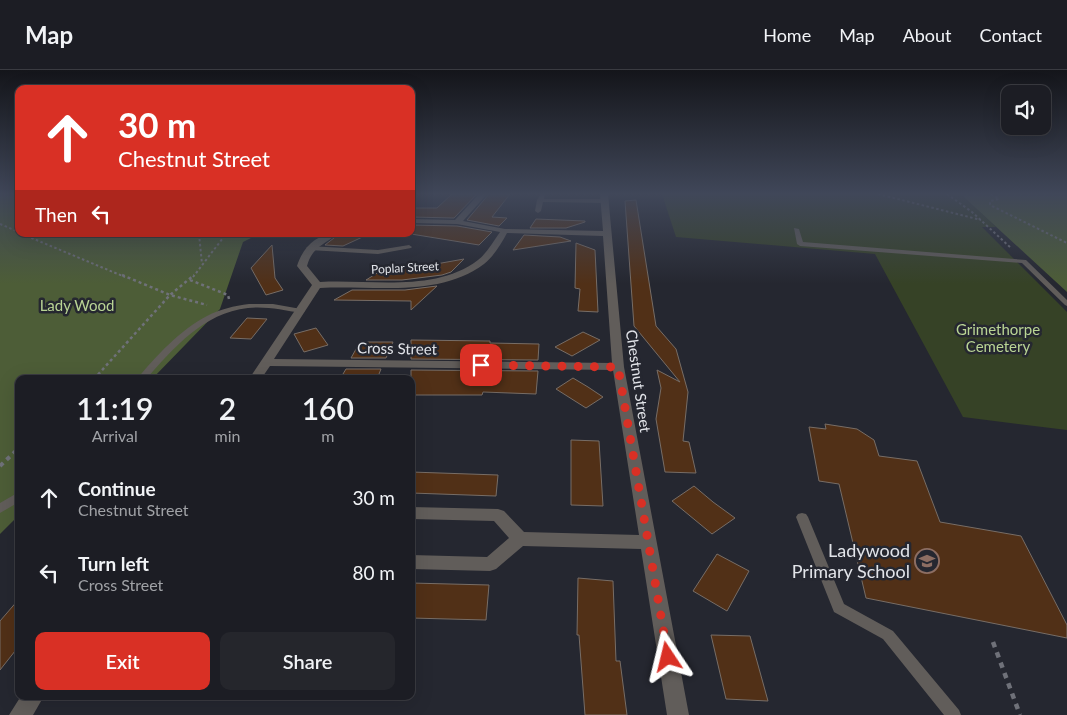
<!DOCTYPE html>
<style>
body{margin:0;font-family:Lato,sans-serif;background:#25262c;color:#f1f3f6;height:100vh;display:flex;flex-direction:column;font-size:19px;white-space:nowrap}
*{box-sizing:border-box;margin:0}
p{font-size:16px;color:#a0a2a6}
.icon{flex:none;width:28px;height:28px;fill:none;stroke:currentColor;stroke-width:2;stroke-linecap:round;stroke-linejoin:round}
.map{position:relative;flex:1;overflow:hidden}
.drawer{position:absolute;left:15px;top:305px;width:400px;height:325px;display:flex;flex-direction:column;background:#1c1d24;border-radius:10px;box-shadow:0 5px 20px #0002,0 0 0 1px #3a3b41}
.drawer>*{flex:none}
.top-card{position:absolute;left:15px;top:15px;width:400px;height:152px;border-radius:10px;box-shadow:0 5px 20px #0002,0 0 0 1px #3a3b41;background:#d93025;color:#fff;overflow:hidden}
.tools{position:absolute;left:1001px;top:15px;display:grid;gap:10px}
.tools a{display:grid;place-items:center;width:50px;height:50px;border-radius:10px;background:#1c1d24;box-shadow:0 5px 20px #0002,0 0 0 1px #3a3b41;font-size:25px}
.pin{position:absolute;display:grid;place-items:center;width:42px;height:42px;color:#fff;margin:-21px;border-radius:10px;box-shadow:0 2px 8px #0006}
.me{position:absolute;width:55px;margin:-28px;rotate:350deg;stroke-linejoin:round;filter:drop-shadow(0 0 4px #0008)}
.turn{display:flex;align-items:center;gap:18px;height:105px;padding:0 20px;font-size:22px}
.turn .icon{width:65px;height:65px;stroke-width:2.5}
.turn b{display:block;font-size:35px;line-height:42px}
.then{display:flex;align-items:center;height:48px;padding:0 20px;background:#0003;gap:10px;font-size:19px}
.eta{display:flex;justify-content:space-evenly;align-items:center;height:85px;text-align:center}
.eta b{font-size:30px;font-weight:600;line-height:35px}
.cta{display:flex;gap:10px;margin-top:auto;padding:10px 20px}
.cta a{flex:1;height:58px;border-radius:10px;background:#d93025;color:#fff;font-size:20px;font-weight:600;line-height:58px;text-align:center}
.cta a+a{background:#25262c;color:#f1f3f6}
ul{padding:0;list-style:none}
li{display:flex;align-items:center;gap:15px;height:75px;padding:0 20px}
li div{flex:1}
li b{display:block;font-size:19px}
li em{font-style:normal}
header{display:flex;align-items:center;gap:30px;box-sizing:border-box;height:70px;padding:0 25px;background:#1c1d24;border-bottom:1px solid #3a3b41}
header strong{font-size:24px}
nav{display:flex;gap:28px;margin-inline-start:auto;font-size:18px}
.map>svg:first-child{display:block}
.green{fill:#364226}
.forest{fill:#4d5d37}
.building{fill:#513017;stroke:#776d66}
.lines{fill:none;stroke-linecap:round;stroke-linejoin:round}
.path-far3{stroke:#6f7179;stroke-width:2;stroke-dasharray:2.5 2.5;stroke-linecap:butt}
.path-far2{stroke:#6f7179;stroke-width:2.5;stroke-dasharray:3 3;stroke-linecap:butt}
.path-far1{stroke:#6f7179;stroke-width:4;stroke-dasharray:4.5 4.5;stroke-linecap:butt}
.path{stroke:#6f7179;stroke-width:4.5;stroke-dasharray:5.5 5.5;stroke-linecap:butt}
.service{fill:#615d5a;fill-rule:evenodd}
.minor{fill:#615d5a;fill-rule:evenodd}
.route{stroke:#d93025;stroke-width:9;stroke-dasharray:0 16.2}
.labels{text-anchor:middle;stroke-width:5;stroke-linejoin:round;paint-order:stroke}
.far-street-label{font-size:12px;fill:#e2e4e9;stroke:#252730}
.park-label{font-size:15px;fill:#b9d494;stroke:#252730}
.street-label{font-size:15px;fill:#e2e4e9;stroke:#252730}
.near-poi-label{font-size:18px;fill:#e2e4e9;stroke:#252730;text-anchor:end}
</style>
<header>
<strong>Map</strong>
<nav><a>Home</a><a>Map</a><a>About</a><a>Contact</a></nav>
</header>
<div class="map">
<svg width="1067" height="645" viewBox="0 0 1067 645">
<rect width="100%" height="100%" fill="#252730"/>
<path class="green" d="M 662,124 L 961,124 L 996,157 L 982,157 L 1067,242 L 1067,360 L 963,347 L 875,184 L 676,167 Z"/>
<path class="forest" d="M 0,124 L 19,124 L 19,164 L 259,164 L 243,172 L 220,239 L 152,309 L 19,309 L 19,445 L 0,464 Z
M 961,124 L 1067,124 L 1067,222 L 966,129 Z"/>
<path class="building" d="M 452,124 L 477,124 L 454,148 L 411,147 L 411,138 L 437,138 Z
M 489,124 L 510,124 L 492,147 L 507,148 L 499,156 L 467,150 Z
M 636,130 L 656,256 L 676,279 L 688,322 L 683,371 L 689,372 L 696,403 L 665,402 L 656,349 L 661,318 L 657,300 L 680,312 L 634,256 L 625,131 Z
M 536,149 L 585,151 L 585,152 L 566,158 L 530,158 Z
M 411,155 L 457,156 L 492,162 L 479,175 L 411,164 Z
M 339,164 L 369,164 L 343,176 L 325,175 Z
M 524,165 L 560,167 L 571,171 L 513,180 Z
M 576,173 L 595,180 L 598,242 L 578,241 L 580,219 L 575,218 Z
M 272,175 L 275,208 L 283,220 L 266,225 L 251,198 Z
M 464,189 L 451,202 L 442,205 L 402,210 L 366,210 L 387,197 L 419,197 Z
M 437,216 L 411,240 L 411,231 L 334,230 L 352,220 L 405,220 Z
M 247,248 L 267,249 L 251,269 L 230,268 Z
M 316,258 L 328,275 L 304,282 L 294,264 Z
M 583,262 L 600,270 L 572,286 L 555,277 Z
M 411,270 L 490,271 L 490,273 L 539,274 L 538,290 L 411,289 Z
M 360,272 L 393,272 L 386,288 L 351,288 Z
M 346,299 L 381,299 L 377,309 L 340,309 Z
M 411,300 L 538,301 L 536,324 L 483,322 L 482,325 L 411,325 Z
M 573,308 L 588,317 L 603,327 L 586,338 L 556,319 Z
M 825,354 L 857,359 L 874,370 L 879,386 L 917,391 L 940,452 L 1021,466 L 1067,555 L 1067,568 L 866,528 L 839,414 L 819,411 L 809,357 L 826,359 Z
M 571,370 L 599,371 L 603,436 L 571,435 Z
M 411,402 L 498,405 L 496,426 L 411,423 Z
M 694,416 L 713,432 L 735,448 L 712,464 L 672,431 Z
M 717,484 L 749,501 L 727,541 L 693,521 Z
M 578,508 L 613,511 L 616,591 L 620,591 L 627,645 L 585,645 L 579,565 L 577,565 Z
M 411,513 L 489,515 L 486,550 L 411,548 Z
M 19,529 L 19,576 L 0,600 L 0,551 Z
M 711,565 L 750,566 L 768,631 L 726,629 Z"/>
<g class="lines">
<path class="path-far3" d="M 878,124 L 981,150
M 947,124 L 972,142 L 1011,178
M 991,124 L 999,129 L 990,131 L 990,135 L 1067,173
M 0,154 L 19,162
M 22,164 L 125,207
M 199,164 L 202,194
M 193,207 L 226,164"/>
<path class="path-far2" d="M 122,205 L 170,225 L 207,235
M 190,210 L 228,225 L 229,229
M 94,309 L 170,225 L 194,205"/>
<path class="path-far1" d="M 0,396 L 19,378"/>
<path class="path" d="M 993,572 L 1020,645"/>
<path class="service" d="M 541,124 L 545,124 L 544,129 L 606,129 L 609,131 L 606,133 L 543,132 L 541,141 L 538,143 L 535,141 L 537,130 Z
M 794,158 L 799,159 L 803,172 L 1026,190 L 1067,230 L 1067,236 L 1065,235 L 1022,193 L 800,176 L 797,174 Z
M 409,175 L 412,177 L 411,178 L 378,184 L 309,180 L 306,178 L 309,176 L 378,180 Z
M 249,234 L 273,234 L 301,239 L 305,241 L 301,243 C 284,240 265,236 248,238 C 203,243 174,278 146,309 L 137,309 C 156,286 180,260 207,246 C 220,239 234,236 249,234 Z
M 19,422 L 19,432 L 0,443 L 0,433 Z
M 802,443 L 806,444 L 808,447 L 844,534 L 893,561 L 959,640 L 961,645 L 944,645 L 883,569 L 834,542 L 796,447 L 798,444 Z"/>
<path class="minor" d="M 479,124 L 487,124 L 463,151 L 505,159 L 603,161 L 600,124 L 608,124 L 624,297 L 689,645 L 667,645 L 641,479 L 523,476 L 496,499 L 490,501 L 411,499 L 411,485 L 487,487 L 509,468 L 494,451 L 411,449 L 411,437 L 498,439 L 504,441 L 524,462 L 639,465 L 613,300 L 270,296 L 261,309 L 249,309 L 312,215 L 297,196 C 303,177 317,163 337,164 C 324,175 312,177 307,196 L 320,212 C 370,209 435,223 478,190 C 487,183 493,172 500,162 L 457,154 L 411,153 L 411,149 L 455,150 ZM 507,163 L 603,166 L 612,293 L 274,289 L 320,218 C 373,215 439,228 484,194 C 494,186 501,174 507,163 Z
M 21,626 L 44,626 L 33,645 L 9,645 Z"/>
</g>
<linearGradient id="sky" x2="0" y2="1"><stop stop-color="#14151a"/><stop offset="0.58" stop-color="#404759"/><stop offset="1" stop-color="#404759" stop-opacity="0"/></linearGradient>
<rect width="1067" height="214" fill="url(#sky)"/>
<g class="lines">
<path class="route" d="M 481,295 L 618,297 L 668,587"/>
</g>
<defs>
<symbol id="school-ring" viewBox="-11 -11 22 22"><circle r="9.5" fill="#252730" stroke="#8d6e63" stroke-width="1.5"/><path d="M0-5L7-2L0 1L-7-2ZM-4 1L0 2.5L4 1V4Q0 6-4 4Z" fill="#8d6e63"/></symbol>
</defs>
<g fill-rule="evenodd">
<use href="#school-ring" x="913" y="477" width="28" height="28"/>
</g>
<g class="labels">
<g class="far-street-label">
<text transform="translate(405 198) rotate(-3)" y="4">Poplar Street</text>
</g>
<g class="park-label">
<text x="77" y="241">Lady Wood</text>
<text x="998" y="265">Grimethorpe<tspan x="998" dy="17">Cemetery</tspan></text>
</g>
<g class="street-label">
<text transform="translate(397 279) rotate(1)" y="5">Cross Street</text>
<text transform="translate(638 311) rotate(82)" y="5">Chestnut Street</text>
</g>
<g class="near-poi-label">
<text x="910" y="487">Ladywood<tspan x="910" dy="21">Primary School</tspan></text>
</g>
</g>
</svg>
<div class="tools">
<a><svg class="icon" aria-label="sound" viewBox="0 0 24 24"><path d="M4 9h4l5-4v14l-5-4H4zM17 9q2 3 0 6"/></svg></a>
</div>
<div class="pin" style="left:481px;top:295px;background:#d93025"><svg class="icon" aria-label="arrive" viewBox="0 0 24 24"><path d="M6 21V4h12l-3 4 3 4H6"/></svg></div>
<svg class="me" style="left:668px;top:587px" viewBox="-20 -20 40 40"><path d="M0-17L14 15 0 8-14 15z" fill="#d93025" stroke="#fff" stroke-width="4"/></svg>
<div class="top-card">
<div class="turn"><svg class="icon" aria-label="ahead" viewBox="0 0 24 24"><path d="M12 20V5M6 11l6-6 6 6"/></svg><div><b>30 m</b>Chestnut Street</div></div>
<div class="then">Then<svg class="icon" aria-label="left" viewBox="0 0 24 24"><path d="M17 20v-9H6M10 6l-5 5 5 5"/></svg></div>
</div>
<section class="drawer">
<div class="eta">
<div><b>11:19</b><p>Arrival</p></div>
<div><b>2</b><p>min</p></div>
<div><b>160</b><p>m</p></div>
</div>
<ul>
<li><svg class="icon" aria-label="ahead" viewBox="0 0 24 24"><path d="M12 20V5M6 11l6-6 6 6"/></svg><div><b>Continue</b><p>Chestnut Street</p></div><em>30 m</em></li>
<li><svg class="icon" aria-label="left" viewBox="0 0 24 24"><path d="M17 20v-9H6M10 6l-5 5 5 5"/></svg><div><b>Turn left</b><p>Cross Street</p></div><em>80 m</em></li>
</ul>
<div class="cta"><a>Exit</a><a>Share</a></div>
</section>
</div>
